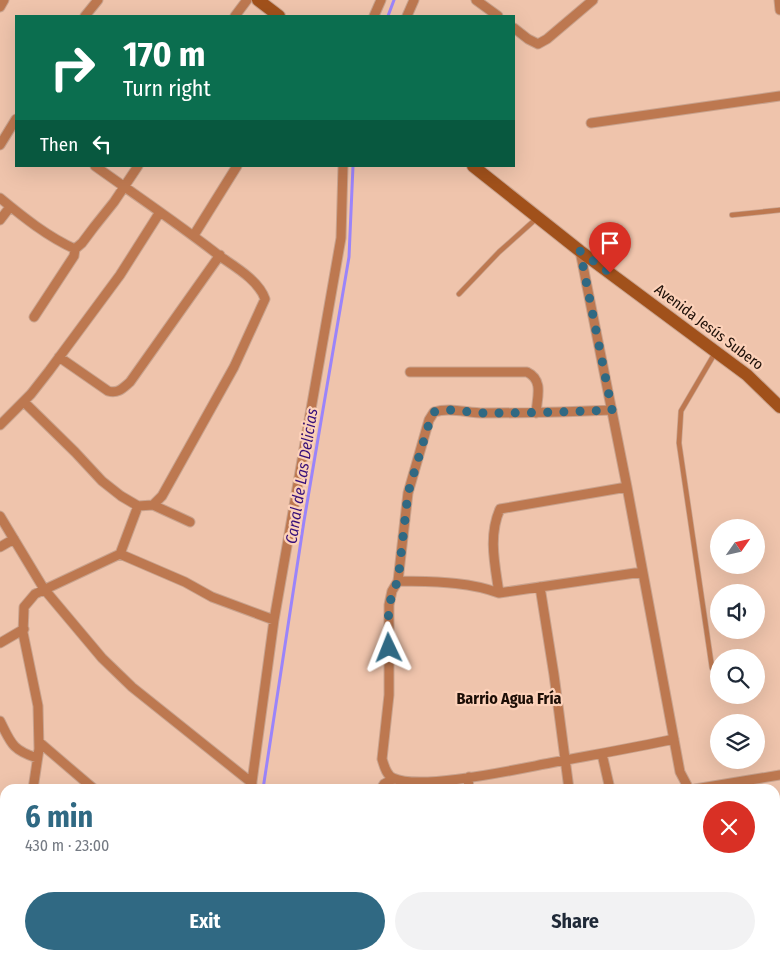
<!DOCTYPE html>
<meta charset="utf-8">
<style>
body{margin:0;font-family:"Fira Sans Condensed",sans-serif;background:#f2f2f3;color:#1f2937;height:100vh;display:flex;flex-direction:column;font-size:19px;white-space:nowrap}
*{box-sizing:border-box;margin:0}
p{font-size:16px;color:#747a83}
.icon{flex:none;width:28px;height:28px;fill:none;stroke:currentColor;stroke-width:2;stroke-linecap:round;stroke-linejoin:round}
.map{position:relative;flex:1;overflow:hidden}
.panel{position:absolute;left:0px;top:784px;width:780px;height:176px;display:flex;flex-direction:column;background:#fff;border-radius:15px 15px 0 0;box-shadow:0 5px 20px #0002}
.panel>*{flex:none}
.top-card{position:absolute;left:15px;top:15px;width:500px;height:152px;border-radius:0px;box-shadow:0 5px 20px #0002;background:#0b6e4f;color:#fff;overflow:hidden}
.needle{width:32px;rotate:56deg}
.fabs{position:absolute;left:710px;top:519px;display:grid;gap:10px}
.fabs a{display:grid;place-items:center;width:55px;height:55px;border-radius:50%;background:#fff;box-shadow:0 5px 20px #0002;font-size:25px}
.pin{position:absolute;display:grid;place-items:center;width:42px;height:42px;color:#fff;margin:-51px -21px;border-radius:50% 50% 50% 0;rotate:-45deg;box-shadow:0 0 5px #0007}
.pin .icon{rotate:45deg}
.me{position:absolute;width:55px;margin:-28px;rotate:358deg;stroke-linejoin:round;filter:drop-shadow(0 0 4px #0008)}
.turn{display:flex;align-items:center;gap:18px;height:105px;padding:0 25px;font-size:22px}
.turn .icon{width:65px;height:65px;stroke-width:2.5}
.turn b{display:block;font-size:35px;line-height:42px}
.then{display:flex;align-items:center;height:48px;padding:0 25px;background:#0003;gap:10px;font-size:19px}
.round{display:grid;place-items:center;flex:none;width:52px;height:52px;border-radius:26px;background:#f2f2f3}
.headline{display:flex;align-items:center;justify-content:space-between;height:85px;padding:0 25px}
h1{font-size:30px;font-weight:700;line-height:38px;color:#306983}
.button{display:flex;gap:10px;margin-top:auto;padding:10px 25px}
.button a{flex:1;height:58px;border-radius:30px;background:#306983;color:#fff;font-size:20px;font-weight:700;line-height:58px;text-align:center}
.button a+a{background:#f2f2f3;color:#1f2937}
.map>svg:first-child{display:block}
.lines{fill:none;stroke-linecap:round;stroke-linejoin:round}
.stream{stroke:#9b84fa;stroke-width:3}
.lane-casing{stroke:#c9a38e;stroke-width:6}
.street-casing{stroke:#c9a38e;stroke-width:11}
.secondary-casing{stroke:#c9a38e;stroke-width:14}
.lane{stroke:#bd7850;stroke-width:4.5}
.street{stroke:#bd7850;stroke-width:9}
.secondary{stroke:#a1511b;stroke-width:12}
.route{stroke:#306983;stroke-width:9;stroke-dasharray:0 16.2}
.labels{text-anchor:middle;stroke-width:4.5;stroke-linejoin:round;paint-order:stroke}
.street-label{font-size:15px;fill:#1c0e06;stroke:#fcd1b9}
.water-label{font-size:16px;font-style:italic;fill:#360f79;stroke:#fcd1b9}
.neighbourhood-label{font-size:16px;font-weight:bold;fill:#1c0e06;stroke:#fcd1b9}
</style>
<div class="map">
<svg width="780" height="959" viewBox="0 0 780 959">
<rect width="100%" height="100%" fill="#efc4ac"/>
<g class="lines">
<path class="stream" d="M 388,16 L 394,0
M 263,789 L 304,521 L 349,257 L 353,166
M 240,959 L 241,955"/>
<defs>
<path id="lane" d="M 732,215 L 780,210
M 459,294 L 499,252 L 537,218
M 712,668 L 679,443 L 681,411 L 715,353"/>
<path id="street" d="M 476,0 L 498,16
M 779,0 L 780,10
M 0,7 L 4,0
M 85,16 L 98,0
M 235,16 L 247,0
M 374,16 L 381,0
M 407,16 L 414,0
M 514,28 L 528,39 L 538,44 L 547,39 L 593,0
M 591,123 L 780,96
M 0,145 L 16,119
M 95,166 C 137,196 180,225 221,257 C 237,268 259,281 265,299 L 234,367 L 162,496 L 153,505
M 0,198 C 23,217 48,237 75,249
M 0,220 L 10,207
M 194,235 L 237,166
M 580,251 L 627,487 L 680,772 L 689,789
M 34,317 L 74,256 L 75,249 L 82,243 L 94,227 L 114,202 L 138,166
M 59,357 L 108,391 C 118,394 123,388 130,382 L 220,255
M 410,372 L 527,372 C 544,380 537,398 536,413
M 24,402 L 75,452 L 102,481 L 121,496 L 138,506 L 153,505 L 190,522
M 612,410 C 569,412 526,413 484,413 C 467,413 450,407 434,412 L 429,420 L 408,493 L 398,581 L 392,591 L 389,605 L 389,695 L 382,759 C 384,765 386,775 393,778 C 420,791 518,769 550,763 C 592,755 633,748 674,739
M 0,425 L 31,394 L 49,371 L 120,275 L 160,212
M 0,516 L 44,589 L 102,658 L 132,687 L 252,783
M 0,547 L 14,539
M 120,554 L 138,506
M 398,581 C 433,582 466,581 499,593 L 642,572
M 540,587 L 554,675 L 569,789
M 499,593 C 495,565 488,536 500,509 L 627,487
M 0,643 L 24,629
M 0,721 C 11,743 12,750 37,758
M 39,742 L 94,789
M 602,754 L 610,789
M 33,789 L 39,749 L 38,706 L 23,633 L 24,607 L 35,594 L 120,554 L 185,582 L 212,597 L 274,620
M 251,789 L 274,620 L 341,238 L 343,166
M 381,789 L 384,784 L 393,779
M 468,789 L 469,777
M 695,789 L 780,775
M 775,829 L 780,831
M 0,898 L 5,888
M 775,912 L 780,914
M 775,921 L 780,920
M 0,933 L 5,933
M 775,939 L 780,938
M 132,955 L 142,959
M 743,955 L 744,959
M 36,959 L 37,955
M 102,959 L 103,955
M 221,959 L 221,955"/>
<path id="secondary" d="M 258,0 L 279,16
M 473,166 L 580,251 L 747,375 L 780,407"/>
</defs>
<use href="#lane" class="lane-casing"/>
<use href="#street" class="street-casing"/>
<use href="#secondary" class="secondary-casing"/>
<use href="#lane" class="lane"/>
<use href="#street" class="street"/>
<use href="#secondary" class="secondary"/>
</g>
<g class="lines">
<path class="route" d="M 389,648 C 388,625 386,602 398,581 L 408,493 L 430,420 L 434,412 C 450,407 467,413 484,413 C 526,413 569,412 612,410 L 580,251 L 610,273"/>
</g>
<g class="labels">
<g class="street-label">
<text transform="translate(709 327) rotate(37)" y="5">Avenida Jesús Subero</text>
</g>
<g class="water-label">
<text transform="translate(301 476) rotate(-81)" y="6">Canal de Las Delicias</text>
</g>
<g class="neighbourhood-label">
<text x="509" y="704">Barrio Agua Fría</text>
</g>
</g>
</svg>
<div class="fabs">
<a><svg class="needle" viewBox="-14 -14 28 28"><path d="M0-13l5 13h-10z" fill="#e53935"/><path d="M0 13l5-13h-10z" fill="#747a83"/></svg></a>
<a><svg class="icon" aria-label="sound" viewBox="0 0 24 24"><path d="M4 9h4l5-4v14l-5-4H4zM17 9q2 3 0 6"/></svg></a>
<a><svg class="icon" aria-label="search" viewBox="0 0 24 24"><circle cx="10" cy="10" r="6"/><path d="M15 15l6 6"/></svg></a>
<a><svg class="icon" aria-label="layers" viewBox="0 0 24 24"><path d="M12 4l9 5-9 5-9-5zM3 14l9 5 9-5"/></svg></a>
</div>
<div class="pin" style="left:610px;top:273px;background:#d93025"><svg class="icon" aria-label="arrive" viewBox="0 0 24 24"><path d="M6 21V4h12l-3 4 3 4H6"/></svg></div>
<svg class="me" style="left:389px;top:648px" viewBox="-20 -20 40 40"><path d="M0-17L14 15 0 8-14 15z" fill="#306983" stroke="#fff" stroke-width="4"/></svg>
<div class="top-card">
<div class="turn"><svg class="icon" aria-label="right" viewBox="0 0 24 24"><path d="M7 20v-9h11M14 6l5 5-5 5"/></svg><div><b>170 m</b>Turn right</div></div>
<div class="then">Then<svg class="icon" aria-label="left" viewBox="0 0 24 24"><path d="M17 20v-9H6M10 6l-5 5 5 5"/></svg></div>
</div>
<section class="panel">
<div class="headline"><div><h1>6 min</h1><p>430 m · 23:00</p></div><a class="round" style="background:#d93025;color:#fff"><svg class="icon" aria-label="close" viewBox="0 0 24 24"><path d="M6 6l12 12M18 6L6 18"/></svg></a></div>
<div class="button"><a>Exit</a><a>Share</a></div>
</section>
</div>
